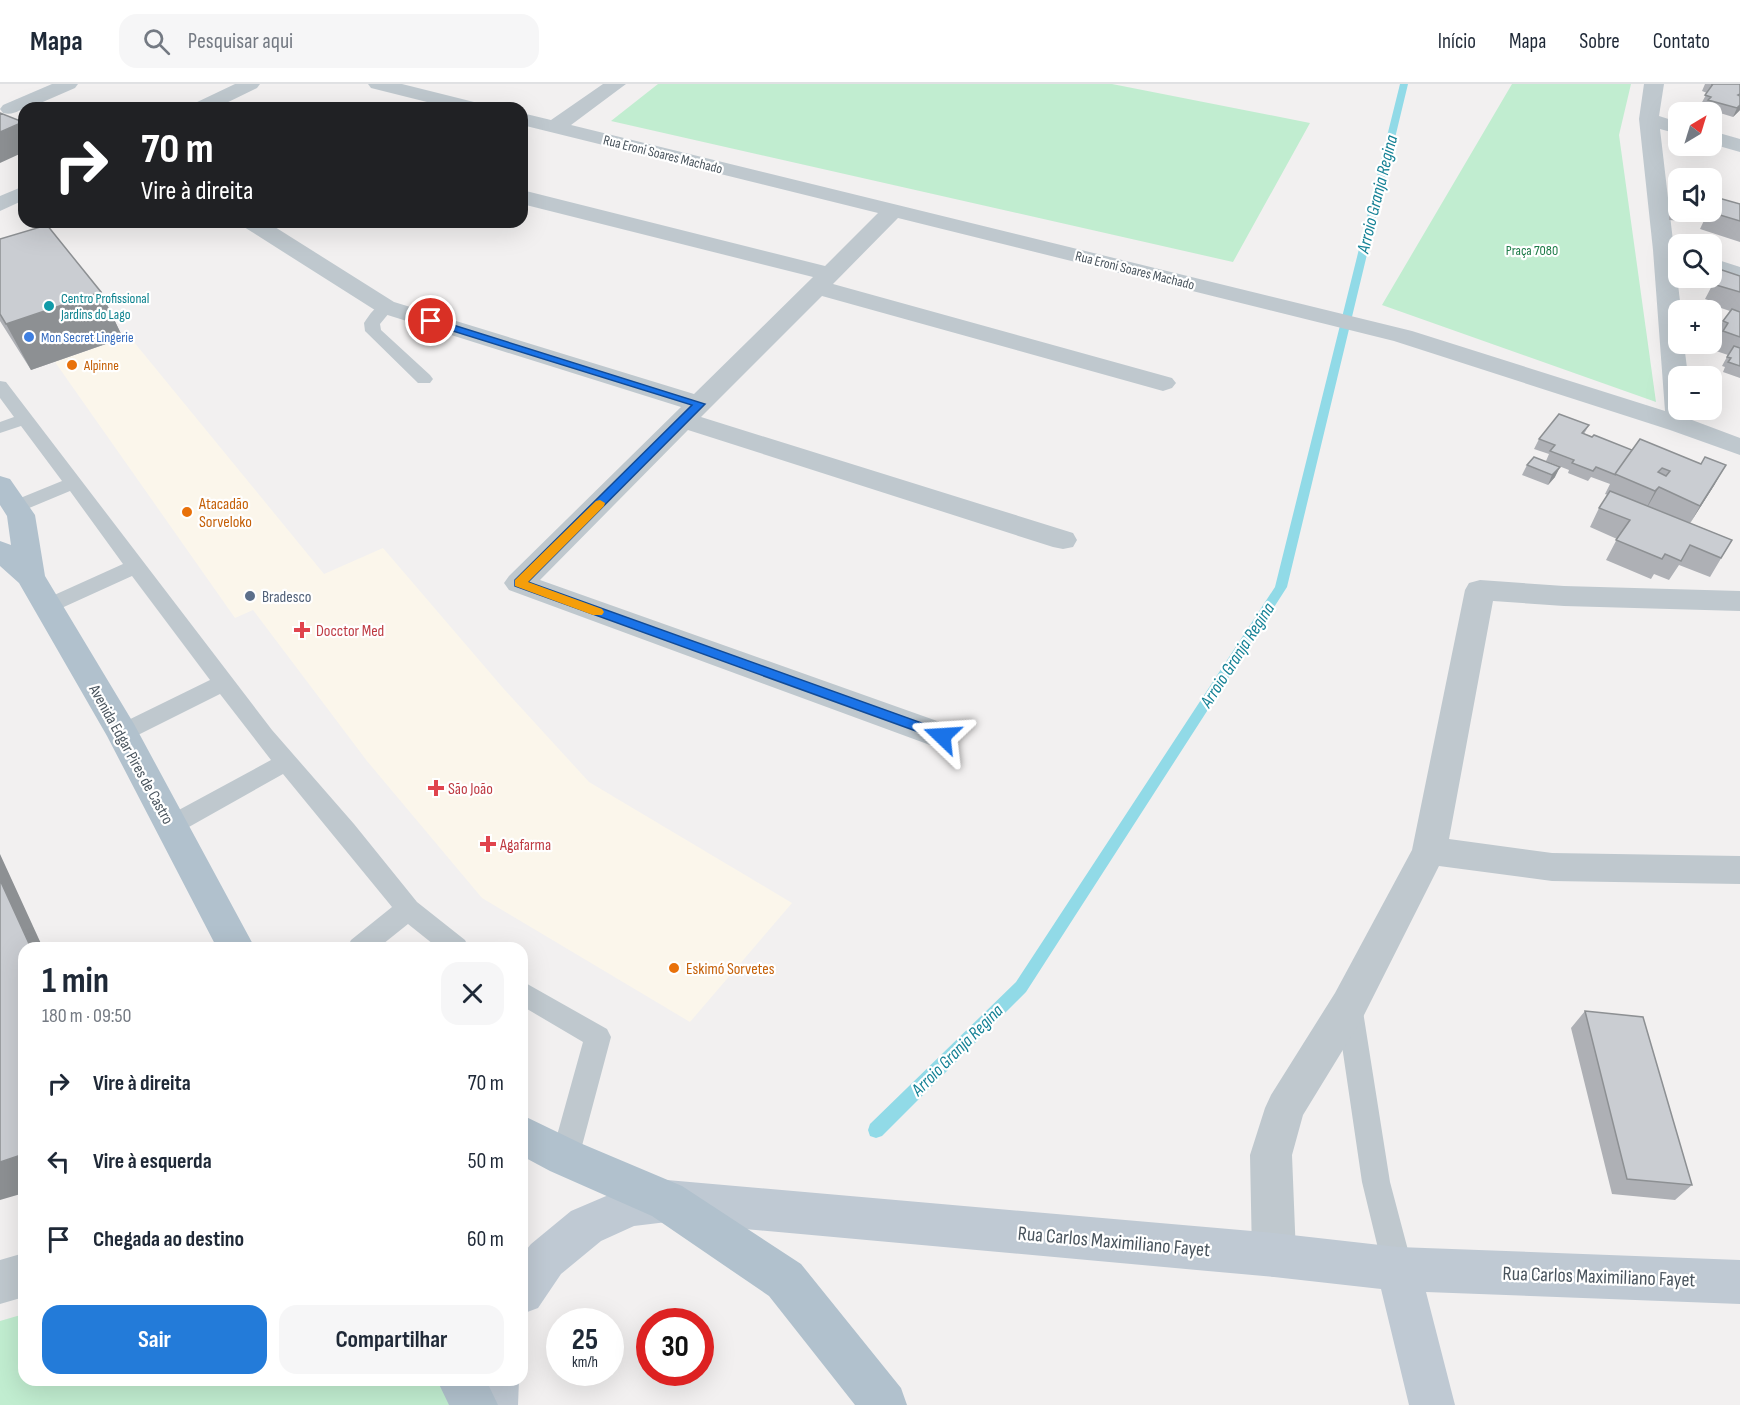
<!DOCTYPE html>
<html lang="pt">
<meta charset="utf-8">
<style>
body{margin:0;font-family:"Sofia Sans Condensed",sans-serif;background:#f6f6f7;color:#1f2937;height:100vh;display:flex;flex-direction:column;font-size:22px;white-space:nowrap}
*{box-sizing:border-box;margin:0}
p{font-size:20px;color:#747a83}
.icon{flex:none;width:33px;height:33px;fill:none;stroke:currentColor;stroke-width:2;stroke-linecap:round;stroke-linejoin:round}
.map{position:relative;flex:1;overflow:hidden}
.side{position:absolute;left:18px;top:858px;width:510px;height:444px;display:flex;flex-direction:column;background:#fff;border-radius:18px;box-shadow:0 6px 24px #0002}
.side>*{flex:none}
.guide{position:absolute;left:18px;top:18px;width:510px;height:126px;border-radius:18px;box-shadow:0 6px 24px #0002;background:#202124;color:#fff;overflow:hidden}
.needle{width:39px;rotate:38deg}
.buttons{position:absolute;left:1668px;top:18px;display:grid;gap:12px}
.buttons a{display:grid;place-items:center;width:54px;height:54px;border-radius:12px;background:#fff;box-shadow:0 6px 24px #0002;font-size:30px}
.speed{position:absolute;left:546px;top:1224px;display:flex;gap:12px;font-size:30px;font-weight:700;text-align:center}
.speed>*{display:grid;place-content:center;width:78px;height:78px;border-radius:50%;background:#fff;box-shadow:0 6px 24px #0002;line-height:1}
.speed small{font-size:15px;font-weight:400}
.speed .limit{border:9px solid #d22;background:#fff;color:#111}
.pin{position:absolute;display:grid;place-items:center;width:51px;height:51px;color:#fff;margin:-26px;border:3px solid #fff;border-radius:50%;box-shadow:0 2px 6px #0007}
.me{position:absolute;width:66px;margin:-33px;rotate:290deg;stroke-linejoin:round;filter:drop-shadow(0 0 4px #0008)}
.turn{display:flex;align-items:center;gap:21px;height:126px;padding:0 24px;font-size:27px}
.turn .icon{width:78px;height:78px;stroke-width:2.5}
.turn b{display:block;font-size:42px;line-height:51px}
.round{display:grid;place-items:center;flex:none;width:63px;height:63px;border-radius:18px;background:#f6f6f7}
.headline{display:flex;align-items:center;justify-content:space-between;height:102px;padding:0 24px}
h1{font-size:36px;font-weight:700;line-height:45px}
.button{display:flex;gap:12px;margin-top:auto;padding:12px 24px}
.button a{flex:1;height:69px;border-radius:18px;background:#237bd9;color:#fff;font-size:24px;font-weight:700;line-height:69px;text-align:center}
.button a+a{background:#f6f6f7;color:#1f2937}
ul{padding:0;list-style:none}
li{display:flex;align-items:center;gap:18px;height:78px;padding:0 24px}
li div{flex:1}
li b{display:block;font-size:22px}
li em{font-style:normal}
header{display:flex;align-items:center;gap:36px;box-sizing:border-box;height:84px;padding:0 30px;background:#fff;border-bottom:2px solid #e0e1e3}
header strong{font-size:28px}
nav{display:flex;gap:33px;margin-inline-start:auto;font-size:21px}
.search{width:420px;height:54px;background:#f6f6f7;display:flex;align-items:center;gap:15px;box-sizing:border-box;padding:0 21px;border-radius:18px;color:#747a83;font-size:22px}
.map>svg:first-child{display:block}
.commercial{fill:#fbf6eb}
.green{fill:#c1edd0}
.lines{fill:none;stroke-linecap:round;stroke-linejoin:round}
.stream{fill:#91dae7;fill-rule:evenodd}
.lane{fill:#bfc8ce;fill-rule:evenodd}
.street{fill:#bfc8ce;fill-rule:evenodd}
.secondary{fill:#bfc9d3;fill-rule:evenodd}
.primary{fill:#b1c1cd;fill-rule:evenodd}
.wall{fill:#aeb0b5}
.shaded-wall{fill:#8d9093}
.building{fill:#cacdd2;stroke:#8d9093;stroke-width:1.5;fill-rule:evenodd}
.route{fill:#1a73e8;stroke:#114b97;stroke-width:1.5}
.slow{fill:#f59e0b}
.culture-dot{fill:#0f9aa8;stroke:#fff;stroke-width:2}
.shop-dot{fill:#3f7fe0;stroke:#fff;stroke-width:2}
.food-dot{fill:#e8710a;stroke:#fff;stroke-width:2}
.service-dot{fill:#5c6f8a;stroke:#fff;stroke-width:2}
.health-dot{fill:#e0444e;stroke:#fff;stroke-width:2}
.labels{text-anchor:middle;stroke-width:4.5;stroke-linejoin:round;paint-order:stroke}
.far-street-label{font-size:14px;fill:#49545d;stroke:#fff}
.far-park-label{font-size:14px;fill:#1d7b47;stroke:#fff}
.far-culture-label{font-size:14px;fill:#0d838f;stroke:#fff;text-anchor:start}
.far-shop-label{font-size:14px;fill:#366cbe;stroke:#fff;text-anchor:start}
.far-food-label{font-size:14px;fill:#c56008;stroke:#fff;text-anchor:start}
.food-label{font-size:16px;fill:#c56008;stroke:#fff;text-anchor:start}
.service-label{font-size:16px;fill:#4e5e75;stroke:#fff;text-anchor:start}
.health-label{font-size:16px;fill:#be3a42;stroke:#fff;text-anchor:start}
.street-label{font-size:16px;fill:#49545d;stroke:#fff}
.water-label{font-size:18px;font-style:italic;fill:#148195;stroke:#fff}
.near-street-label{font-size:20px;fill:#49545d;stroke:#fff}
</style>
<header>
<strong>Mapa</strong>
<div class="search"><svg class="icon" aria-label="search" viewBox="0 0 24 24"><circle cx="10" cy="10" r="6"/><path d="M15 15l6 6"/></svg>Pesquisar aqui</div>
<nav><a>Início</a><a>Mapa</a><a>Sobre</a><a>Contato</a></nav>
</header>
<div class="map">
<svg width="1740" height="1321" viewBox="0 0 1740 1321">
<rect width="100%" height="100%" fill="#f2f0f0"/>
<path class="commercial" d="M 129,252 L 324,490 L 383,464 L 503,604 L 589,698 L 792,819 L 690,938 L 482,814 L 367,677 L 253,526 L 235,534 L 55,278 Z"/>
<path class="green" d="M 658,0 L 1112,0 L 1310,39 L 1233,178 L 611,37 Z
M 1512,0 L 1631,0 L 1619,51 L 1656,318 L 1382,221 Z
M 24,1230 L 24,1296 L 439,1296 L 456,1321 L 0,1321 L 0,1237 Z"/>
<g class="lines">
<path class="stream" d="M 1400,0 L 1408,0 L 1287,503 L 1026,908 L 882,1052 L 876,1054 L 870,1052 L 868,1046 L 870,1040 L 1016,898 L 1275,503 Z"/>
<path class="lane" d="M 386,218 L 394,223 L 380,240 L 381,246 L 430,291 L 433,295 L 430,299 L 418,299 L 365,247 L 364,239 C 369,231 377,220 386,218 Z
M 0,297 L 6,298 L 272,646 L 354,740 L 417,818 L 465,856 L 469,864 L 438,864 L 408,840 L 378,864 L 347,864 L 351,856 L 392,823 L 283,690 L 180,748 L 172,750 L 164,748 L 160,741 L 164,734 L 271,676 L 220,610 L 130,655 L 122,657 L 114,655 L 111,649 L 114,643 L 210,596 L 132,492 L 55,527 L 48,529 L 41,527 L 38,522 L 41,517 L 123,480 L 70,407 L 22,427 L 15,429 L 8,427 L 5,423 L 8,419 L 62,397 L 21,342 L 0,349 L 0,338 L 14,333 L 0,314 Z
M 522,897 L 607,945 L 611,953 L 579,1073 L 575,1083 L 565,1086 L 555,1083 L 551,1073 L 583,958 L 522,922 Z
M 1349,910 L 1358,913 L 1362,921 L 1390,1098 L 1413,1185 L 1409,1196 L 1398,1200 L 1387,1196 L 1383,1185 L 1362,1098 L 1336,921 L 1340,913 Z"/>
<path class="street" d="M 52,0 L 78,0 L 75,4 L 29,24 C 20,24 15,32 3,29 L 0,25 L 3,21 Z
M 235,0 L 260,0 L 257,4 L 216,24 L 190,24 L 193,20 Z
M 368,0 L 402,0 L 482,20 L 485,24 L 451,24 L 371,4 Z
M 603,0 L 626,0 L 571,41 L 1412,247 L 1665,327 L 1653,166 L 1639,35 L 1644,0 L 1664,0 L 1659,32 L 1678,38 L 1678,50 L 1660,45 L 1681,226 L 1678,226 L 1678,260 L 1684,260 L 1688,292 L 1678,292 L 1678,326 L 1691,326 L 1692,336 L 1740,354 L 1740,371 L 1670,346 L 1394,257 L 898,134 L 833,200 L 1172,294 L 1176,299 L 1172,304 L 1163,307 L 822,212 L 701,333 L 1073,449 L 1077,456 L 1073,463 L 1063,465 L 1053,463 L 688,346 L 540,496 L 954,643 L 958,652 L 954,661 L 942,664 L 930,661 L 509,506 L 504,499 L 509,492 L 681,323 L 378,228 L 244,143 L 241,138 L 267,138 L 394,218 L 694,310 L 813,193 L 522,120 L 522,106 L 825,182 L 878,129 L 522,41 L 522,29 L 551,36 Z
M 1712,47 L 1740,55 L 1740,68 L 1712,60 Z
M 24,102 L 24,116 L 0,127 L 0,112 Z
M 1712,174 L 1740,183 L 1740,198 L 1712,189 Z
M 1480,496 L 1564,502 L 1740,507 L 1740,527 L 1564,522 L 1493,517 L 1449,755 L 1552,769 L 1740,772 L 1740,800 L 1552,797 L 1439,782 L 1363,933 L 1303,1031 L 1292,1071 L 1296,1171 L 1289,1186 L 1274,1193 L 1259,1186 L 1252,1171 L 1250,1071 L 1265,1024 L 1271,1011 L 1335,909 L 1412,766 L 1465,506 L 1469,499 Z
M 24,1169 L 24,1213 L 0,1220 L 0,1176 Z"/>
<path class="secondary" d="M 667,1096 L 1274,1149 L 1398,1163 L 1740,1176 L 1740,1220 L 1426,1208 L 1455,1321 L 1409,1321 L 1381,1205 L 1274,1193 L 667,1138 L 634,1142 L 601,1157 L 561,1190 L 538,1224 L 522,1230 L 522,1171 L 531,1160 L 571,1127 L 632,1101 Z
M 473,1296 L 519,1296 L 518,1321 L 472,1321 Z"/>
<path class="primary" d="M 0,392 L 10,395 L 35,431 L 45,492 L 134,640 L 255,864 L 217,864 L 107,652 L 19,499 L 0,482 L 0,457 L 11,461 L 7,432 L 0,421 Z
M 522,1031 L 580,1059 L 682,1102 L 801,1180 L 901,1304 L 907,1321 L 855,1321 L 769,1212 L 652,1132 L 550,1087 L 522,1072 Z
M 437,1296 L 486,1296 L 498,1321 L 449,1321 Z"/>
</g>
<path class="wall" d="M 1705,0 L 1740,0 L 1740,26 L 1733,33 L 1704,24 L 1706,21 L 1701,20 L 1707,9 L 1702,7 Z
M 1673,120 L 1678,120 L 1678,128 L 1686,128 L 1681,137 L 1669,136 L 1669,129 Z
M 1740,120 L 1740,158 L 1700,145 L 1708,128 Z
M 0,155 L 101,208 L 123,254 L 31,286 L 0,237 Z
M 1740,192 L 1740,294 L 1723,288 L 1725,283 L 1722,282 L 1728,271 L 1713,266 L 1717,258 L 1713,256 L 1723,237 L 1730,227 L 1706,219 L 1708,216 L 1705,215 L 1715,196 Z
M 1589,341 L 1584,350 L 1715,400 L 1690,439 L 1732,456 L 1710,493 L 1679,481 L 1669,496 L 1654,490 L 1651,495 L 1606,476 L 1617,455 L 1590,443 L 1599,424 L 1608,411 L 1605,410 L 1610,400 L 1591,393 L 1588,397 L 1568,389 L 1569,386 L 1546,377 L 1549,370 L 1534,365 L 1539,355 Z
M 1527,381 L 1555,393 L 1548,401 L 1522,391 Z
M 1585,927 L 1692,1101 L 1675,1116 L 1612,1110 L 1571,944 Z"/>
<path class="shaded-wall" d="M 1740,21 L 1740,26 L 1733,33 L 1737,24 Z
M 23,38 L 24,68 L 0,79 L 0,48 Z
M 101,208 L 123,254 L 31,286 L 6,240 Z
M 1726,381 L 1715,400 L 1689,441 L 1700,422 Z
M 1560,383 L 1555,393 L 1548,401 L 1552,391 Z
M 1659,403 L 1648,422 L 1645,427 L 1655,407 Z
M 0,770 L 43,864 L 31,864 L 0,796 Z
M 24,1070 L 24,1109 L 0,1116 L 0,1078 Z"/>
<path class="building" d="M 1711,0 L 1740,0 L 1740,10 L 1738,11 L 1740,12 L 1740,21 L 1737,24 L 1708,16 L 1711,13 L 1705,11 L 1713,0 Z
M 0,29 L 23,38 L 0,48 Z
M 1715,113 L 1740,120 L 1740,137 L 1710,128 L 1712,128 L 1712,121 Z
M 1673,120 L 1678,120 L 1678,127 L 1674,126 Z
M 47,141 L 101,208 L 6,240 L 0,230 L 0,155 Z
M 1722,186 L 1740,192 L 1740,208 L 1716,201 L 1718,197 L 1715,196 Z
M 1732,225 L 1740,228 L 1740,253 L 1723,247 L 1728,239 L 1723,237 Z
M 1734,262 L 1740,264 L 1740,282 L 1728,278 L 1731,274 L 1727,273 Z
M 1559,330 L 1589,341 L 1582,349 L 1592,353 L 1594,351 L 1632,366 L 1615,390 L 1616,391 L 1596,383 L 1593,387 L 1572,379 L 1574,376 L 1550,367 L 1555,361 L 1539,355 Z
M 1640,355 L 1701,380 L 1705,373 L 1726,381 L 1700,422 L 1659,403 L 1655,407 L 1615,390 ZM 1662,384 L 1670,387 L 1666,392 L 1658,388 Z
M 1534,373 L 1560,383 L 1552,391 L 1527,381 Z
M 1610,407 L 1732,456 L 1721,474 L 1690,461 L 1681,477 L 1665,470 L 1662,475 L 1616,456 L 1630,436 L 1599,424 Z
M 0,796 L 31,864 L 24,864 L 24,1070 L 0,1078 Z
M 1585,927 L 1643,933 L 1692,1101 L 1627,1095 Z"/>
<path class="route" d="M 427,235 L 434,235 L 705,320 L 528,498 L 947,648 L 949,652 L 947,655 L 938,655 L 515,502 L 515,496 L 692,321 L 427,239 Z"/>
<path class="slow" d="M 600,416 L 605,419 L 604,422 L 528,498 L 602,525 L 604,528 L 602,531 L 593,531 L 515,502 L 515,496 L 596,417 Z"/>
<circle class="culture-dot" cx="49" cy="222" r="6"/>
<circle class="shop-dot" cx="29" cy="253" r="6"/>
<g class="food-dot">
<circle cx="72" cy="281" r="6"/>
<circle cx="187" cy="428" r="6"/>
<circle cx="674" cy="884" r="6"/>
</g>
<circle class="service-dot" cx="250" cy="512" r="6"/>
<g class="health-dot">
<path d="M299 537h6v6h6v6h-6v6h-6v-6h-6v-6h6z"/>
<path d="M433 695h6v6h6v6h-6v6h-6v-6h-6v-6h6z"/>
<path d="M485 751h6v6h6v6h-6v6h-6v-6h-6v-6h6z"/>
</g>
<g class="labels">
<g class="far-street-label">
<text transform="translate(663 70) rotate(14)" y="5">Rua Eroni Soares Machado</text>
<text transform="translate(1135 186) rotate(14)" y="5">Rua Eroni Soares Machado</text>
</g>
<g class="far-park-label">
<text x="1532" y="171">Praça 7080</text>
</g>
<g class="far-culture-label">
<text x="61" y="219">Centro Profissional<tspan x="61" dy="16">Jardins do Lago</tspan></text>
</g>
<g class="far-shop-label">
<text x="41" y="258">Mon Secret Lingerie</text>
</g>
<g class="far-food-label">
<text x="84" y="286">Alpinne</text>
</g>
<g class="food-label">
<text x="199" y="425">Atacadão<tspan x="199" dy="18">Sorveloko</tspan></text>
<text x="686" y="890">Eskimó Sorvetes</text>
</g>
<g class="service-label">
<text x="262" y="518">Bradesco</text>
</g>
<g class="health-label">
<text x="316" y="552">Docctor Med</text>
<text x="448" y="710">São João</text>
<text x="500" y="766">Agafarma</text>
</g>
<g class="street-label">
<text transform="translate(132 670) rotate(61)" y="6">Avenida Edgar Pires de Castro</text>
</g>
<g class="water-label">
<text transform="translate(1377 110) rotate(-76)" y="6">Arroio Granja Regina</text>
<text transform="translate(1237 571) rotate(-57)" y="6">Arroio Granja Regina</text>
<text transform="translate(957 966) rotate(-45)" y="6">Arroio Granja Regina</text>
</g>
<g class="near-street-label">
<text transform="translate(1114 1157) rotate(5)" y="7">Rua Carlos Maximiliano Fayet</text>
<text transform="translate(1599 1192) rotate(2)" y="7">Rua Carlos Maximiliano Fayet</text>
</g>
</g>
</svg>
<div class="buttons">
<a><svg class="needle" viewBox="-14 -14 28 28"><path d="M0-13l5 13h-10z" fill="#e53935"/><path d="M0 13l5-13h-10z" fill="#747a83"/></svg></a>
<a><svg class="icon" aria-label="sound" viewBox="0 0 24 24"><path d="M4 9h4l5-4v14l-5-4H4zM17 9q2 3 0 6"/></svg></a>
<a><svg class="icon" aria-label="search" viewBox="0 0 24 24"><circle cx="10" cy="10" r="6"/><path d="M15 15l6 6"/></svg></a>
<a>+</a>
<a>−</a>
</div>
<div class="speed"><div>25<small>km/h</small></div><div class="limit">30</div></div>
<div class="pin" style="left:431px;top:237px;background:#d93025"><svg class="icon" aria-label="arrive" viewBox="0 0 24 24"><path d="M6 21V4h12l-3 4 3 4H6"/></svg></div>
<svg class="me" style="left:942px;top:652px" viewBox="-20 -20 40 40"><path d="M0-17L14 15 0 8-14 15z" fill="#1a73e8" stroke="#fff" stroke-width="4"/></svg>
<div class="guide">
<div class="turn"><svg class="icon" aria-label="right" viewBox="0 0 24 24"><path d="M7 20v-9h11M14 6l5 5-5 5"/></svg><div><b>70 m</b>Vire à direita</div></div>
</div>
<section class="side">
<div class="headline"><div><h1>1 min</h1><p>180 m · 09:50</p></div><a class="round"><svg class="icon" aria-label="close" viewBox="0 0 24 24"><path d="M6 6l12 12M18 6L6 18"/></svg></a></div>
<ul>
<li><svg class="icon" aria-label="right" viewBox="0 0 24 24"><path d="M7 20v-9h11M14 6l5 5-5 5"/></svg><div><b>Vire à direita</b></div><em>70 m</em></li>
<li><svg class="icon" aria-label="left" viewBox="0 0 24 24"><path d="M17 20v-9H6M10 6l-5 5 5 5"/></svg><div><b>Vire à esquerda</b></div><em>50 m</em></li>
<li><svg class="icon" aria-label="arrive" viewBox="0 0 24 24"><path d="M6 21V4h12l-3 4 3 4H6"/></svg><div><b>Chegada ao destino</b></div><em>60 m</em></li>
</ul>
<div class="button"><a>Sair</a><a>Compartilhar</a></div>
</section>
</div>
